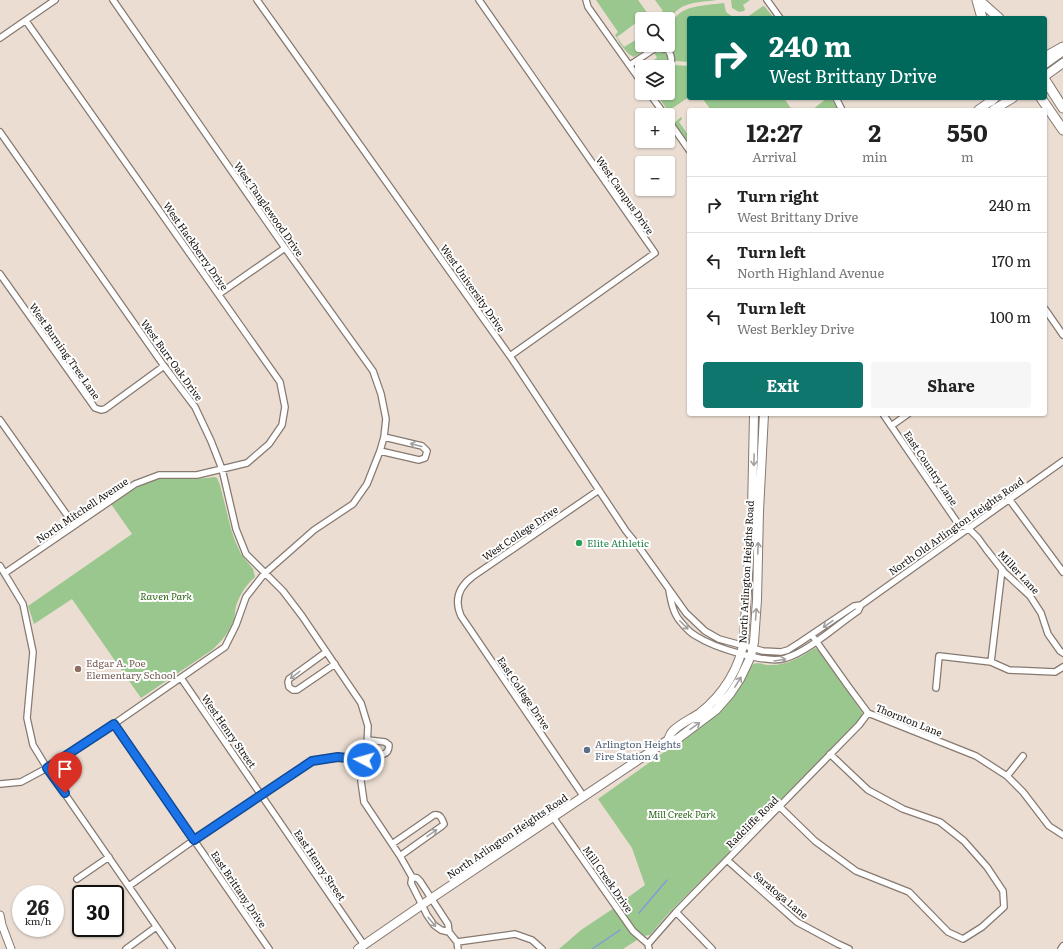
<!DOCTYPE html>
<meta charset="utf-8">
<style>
body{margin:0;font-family:Literata,serif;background:#f6f6f6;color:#222;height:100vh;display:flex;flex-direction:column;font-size:15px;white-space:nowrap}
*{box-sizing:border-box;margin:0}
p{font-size:13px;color:#767676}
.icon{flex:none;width:22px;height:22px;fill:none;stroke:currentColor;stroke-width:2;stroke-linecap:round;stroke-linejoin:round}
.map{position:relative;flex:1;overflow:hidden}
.drawer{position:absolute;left:687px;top:108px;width:360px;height:308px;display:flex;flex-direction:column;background:#fff;border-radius:4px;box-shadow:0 1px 3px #0004}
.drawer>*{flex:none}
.top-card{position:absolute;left:687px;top:16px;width:360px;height:84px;border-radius:4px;box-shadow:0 1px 3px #0004;background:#00695c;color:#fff;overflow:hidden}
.fabs{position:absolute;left:635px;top:12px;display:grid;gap:8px}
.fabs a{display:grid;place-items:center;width:40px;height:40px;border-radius:4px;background:#fff;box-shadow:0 1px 3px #0004;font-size:20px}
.speed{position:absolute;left:12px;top:885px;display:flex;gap:8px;font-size:20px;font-weight:700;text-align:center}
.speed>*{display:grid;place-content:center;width:52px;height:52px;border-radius:50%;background:#fff;box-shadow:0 1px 3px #0004;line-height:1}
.speed small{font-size:10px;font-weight:400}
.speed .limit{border:2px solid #111;border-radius:6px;background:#fff;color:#111}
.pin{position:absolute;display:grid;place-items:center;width:34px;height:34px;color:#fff;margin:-41px -17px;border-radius:50% 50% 50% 0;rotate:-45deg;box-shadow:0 0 4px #0007}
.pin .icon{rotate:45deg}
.me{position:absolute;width:44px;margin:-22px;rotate:276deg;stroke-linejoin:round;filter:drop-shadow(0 0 3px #0008)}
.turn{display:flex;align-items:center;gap:14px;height:84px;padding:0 16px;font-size:18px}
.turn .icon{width:52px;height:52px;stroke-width:2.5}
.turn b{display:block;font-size:28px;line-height:34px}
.eta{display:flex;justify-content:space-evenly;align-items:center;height:68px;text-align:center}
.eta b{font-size:24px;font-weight:700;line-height:28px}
.cta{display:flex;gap:8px;margin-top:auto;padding:8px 16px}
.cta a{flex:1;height:46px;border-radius:4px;background:#0f766e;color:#fff;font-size:16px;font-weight:700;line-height:46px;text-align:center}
.cta a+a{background:#f6f6f6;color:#222}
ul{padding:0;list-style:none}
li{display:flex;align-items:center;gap:12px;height:56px;padding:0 16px;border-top:1px solid #e0e0e0}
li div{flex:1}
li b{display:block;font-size:15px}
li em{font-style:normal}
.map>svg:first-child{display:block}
.green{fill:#99c78d}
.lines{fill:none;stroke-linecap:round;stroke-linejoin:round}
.stream{stroke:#7f9ed9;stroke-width:1.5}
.minor-casing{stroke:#867970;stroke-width:8}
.tertiary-casing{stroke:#867970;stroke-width:9}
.secondary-casing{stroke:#867970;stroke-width:10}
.primary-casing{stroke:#867970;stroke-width:11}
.minor{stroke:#fff;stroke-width:5.5}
.tertiary{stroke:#fff;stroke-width:7}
.secondary{stroke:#fff;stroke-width:8}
.primary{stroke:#fff;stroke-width:9}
.oneway{stroke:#a2a09f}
.route-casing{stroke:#114b97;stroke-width:10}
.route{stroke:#1a73e8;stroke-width:7}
.leisure-dot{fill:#2e9e5b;stroke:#fff;stroke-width:1.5}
.education-dot{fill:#8d6e63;stroke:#fff;stroke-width:1.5}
.service-dot{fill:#5c6f8a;stroke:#fff;stroke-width:1.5}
.labels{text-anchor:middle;stroke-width:4;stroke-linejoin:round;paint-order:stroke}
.street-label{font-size:10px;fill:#17120e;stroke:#fff}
.leisure-label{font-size:10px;fill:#27864d;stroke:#fff;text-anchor:start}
.park-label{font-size:10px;font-style:italic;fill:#2a6517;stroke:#fff}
.education-label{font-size:10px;fill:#785e54;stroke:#fff;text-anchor:start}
.service-label{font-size:10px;fill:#4e5e75;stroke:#fff;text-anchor:start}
</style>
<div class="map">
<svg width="1063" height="949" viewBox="0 0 1063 949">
<rect width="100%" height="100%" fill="#ebddd2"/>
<path class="green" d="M 596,0 L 638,0 L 648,14 L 617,37 L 624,47 L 642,36 L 642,45 L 652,45 L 634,57 C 626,54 620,43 615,35 L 618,32 Z
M 655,0 L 717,0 C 696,3 678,1 668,23 L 668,19 L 661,19 L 664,17 L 661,12 L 663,11 Z
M 731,0 L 750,0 L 743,5 L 745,9 L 744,11 L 739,12 L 732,8 Z
M 724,3 L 726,12 L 734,18 L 689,18 L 689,62 L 675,61 L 674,52 L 667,45 L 668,45 C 668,5 693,7 724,3 Z
M 764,6 L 774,18 L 746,18 L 763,6 Z
M 658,50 C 668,52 671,60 664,67 L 660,62 L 653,67 L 642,67 L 642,69 L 640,66 L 641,62 L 643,61 L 646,65 L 657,58 L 654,52 Z
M 674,65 L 689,66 L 689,97 L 668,111 L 656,93 L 668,93 L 668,72 Z
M 702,98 L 784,98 L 792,110 L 711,110 Z
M 827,98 L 831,98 L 838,110 L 812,110 Z
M 681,117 L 682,119 L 679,122 L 689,136 L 689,143 L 674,123 Z
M 215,477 L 217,478 L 220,485 L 231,529 L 235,541 L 241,554 L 253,569 L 255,577 C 246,585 240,594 236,606 C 235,610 235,615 234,619 C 230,631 222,641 212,650 L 141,698 L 72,599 L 34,624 L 28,606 L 132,534 L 111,504 L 135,488 L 156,479 L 196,479 Z
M 815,648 L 818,650 L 862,712 L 862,716 L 860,719 L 667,915 L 650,935 L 643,936 L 638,932 L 619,904 L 645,885 L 632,848 L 598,799 L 715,716 L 734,696 L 753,664 C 759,662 763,665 769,665 C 786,666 801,657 815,648 Z
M 614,908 L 632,934 L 637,940 L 623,949 L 559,949 L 581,930 Z"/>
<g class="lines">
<path class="stream" d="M 639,913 L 667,880
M 592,949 L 620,930"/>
<defs>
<path id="minor" d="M 257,0 L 512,359 L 626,531 L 639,547 L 686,613 L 705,631 L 719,639 L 763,651 L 781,652 L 788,650 L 799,643 L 854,606 L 861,605
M 479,0 L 655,253 L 510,356
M 586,0 L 588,7 L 642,83
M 767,0 L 780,18
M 0,38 L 55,0
M 630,65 L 657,47 L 668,50 C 672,56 673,62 668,68
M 649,93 L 665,115
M 836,98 L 842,110
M 668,120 L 689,150
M 0,132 L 164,366 L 195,407 L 211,441 L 222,469 L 236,529 L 246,554 L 283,591 L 302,616 L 361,703 L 368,726 L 367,746 L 361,781 L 364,802 L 400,856 L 412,877 L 411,883 L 427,915 L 434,925 L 441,930 L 449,932 L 457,942 L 458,949
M 0,274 L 95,408 L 101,410 L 105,409 L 164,366
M 219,294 L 285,248
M 1045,309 L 1063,335
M 883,414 L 959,525 L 968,528 L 978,538 L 986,549 L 1004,572 L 1030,596 L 1041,613 L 1048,634 L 1060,651 L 1063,653
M 0,420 L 74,525
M 891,426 L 908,414
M 380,451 L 419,460 L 425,458 L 427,451 L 422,446 L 384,437
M 1009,499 L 1063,572
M 0,566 L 23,604 L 33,652 L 27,718 L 33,745 L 47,768 L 172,949
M 5,573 L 135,484 L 159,475 L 197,475 L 247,463 L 269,444 L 282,425 L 285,407 L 280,382 L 26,21
M 669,590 C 671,601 673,613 680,621 C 684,626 690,633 696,636 C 713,647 767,665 786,658 C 809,651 837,625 858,611 L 861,605 L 868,600 L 1063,461
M 814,638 L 848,686 L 868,713 L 976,756 L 1007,776 L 1023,792 L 1049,826 L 1063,835
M 326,652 L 289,679 L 288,682 L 289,687 L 293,690 L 297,690 L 335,664
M 991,662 L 1002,569
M 181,678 L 364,945
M 936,688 L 939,656 L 991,662 L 1009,670 L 1055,672 L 1063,667
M 114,724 L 269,949
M 366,753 C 375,754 389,759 389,745 L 385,742 L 368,740
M 1007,776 L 1023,756
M 0,784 L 21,782 L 47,768 L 114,724 L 225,647 L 236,625 L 246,597 L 264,574 L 314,530 L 353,504 L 367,484 L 380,451 L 384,437 L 386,419 L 381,394 L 373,371 L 285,248 L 113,0
M 584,797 L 461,616 C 454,600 459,587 472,577 L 599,490
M 780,807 L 815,841 L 856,871 L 909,892 L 948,932 L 963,939 L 982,927 L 1004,907 L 1003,891 L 987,867 L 964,841 L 940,822 L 903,809 L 868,790 L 830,754
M 553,817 L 633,931 L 648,944 L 649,949
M 392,844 L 434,815 C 440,814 442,818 444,824 L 442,826 L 400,856
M 727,860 L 797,922 L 838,944 L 849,949
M 412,877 L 417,878 L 420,881 L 448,924 L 449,932
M 77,879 L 109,857
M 129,886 L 194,840 L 312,761 L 338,757 L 364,760
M 676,912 L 712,949
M 457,942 L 515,934 L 532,940 L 542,949
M 648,944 L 676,912 L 859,725 L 868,713
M 126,949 L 156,927
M 1061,949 L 1063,946"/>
<path id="tertiary" d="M 0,915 L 2,925 L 11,949"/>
<path id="secondary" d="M 1045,64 L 1063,51
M 1045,76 L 1063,63
M 978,110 L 995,98
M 993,110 L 1013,98
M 668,740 C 669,738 670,734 672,732 C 679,724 691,719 700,713 C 723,695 741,667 744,638 L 752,512 L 754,414
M 358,949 L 432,898 L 668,740 L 676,740 L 716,710 L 730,694 L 740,679 L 751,656 L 754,642 L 757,600 L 759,511 L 764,414"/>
<path id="primary" d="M 977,0 L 982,18
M 982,3 L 999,18
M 1045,57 L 1063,47
M 1045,80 L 1063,108
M 1041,98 L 1063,130
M 991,101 L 994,98"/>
</defs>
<use href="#minor" class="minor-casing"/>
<use href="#tertiary" class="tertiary-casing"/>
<use href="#secondary" class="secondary-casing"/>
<use href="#primary" class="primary-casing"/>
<use href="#minor" class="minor"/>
<use href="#tertiary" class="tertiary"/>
<use href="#secondary" class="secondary"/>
<use href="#primary" class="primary"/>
</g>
<defs><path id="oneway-shaft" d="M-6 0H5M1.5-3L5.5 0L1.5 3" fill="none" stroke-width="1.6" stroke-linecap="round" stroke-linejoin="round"/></defs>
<g class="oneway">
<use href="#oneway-shaft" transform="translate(416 445) rotate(-165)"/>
<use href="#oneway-shaft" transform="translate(754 460) rotate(91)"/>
<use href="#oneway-shaft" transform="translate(758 548) rotate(-88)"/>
<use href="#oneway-shaft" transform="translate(756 614) rotate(-86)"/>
<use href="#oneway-shaft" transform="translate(828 624) rotate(145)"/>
<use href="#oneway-shaft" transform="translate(684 625) rotate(45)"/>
<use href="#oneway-shaft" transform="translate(780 660) rotate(-9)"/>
<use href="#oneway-shaft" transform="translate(295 675) rotate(142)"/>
<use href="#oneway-shaft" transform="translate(738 682) rotate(-58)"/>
<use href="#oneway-shaft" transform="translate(695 726) rotate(-35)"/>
<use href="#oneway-shaft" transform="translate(432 833) rotate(-35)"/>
<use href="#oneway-shaft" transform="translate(432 922) rotate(50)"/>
</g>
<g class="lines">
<defs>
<path id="route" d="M 65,793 L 47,768 L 114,724 L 194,840 L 312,761 L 338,757 L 364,760"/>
</defs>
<use href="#route" class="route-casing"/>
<use href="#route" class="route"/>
</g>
<circle class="leisure-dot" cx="579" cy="543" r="4"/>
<circle class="education-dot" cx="78" cy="669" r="4"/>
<circle class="service-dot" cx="587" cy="750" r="4"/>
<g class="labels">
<g class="street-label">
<text transform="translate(625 195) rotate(55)" y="4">West Campus Drive</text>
<text transform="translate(269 209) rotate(55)" y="4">West Tanglewood Drive</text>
<text transform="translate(196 246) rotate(55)" y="4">West Hackberry Drive</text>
<text transform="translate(473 288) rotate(55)" y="4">West University Drive</text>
<text transform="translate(65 351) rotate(55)" y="4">West Burning Tree Lane</text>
<text transform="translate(172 360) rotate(54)" y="4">West Burr Oak Drive</text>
<text transform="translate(931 468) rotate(56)" y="4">East Country Lane</text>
<text transform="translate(82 510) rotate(-34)" y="4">North Mitchell Avenue</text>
<text transform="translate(956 526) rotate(-35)" y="4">North Old Arlington Heights Road</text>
<text transform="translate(520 533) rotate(-34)" y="4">West College Drive</text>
<text transform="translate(746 572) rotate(-87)" y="4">North Arlington Heights Road</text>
<text transform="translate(1019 572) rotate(47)" y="4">Miller Lane</text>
<text transform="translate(524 693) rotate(56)" y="4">East College Drive</text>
<text transform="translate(909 720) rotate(22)" y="4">Thornton Lane</text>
<text transform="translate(229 731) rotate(55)" y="4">West Henry Street</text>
<text transform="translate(752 822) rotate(-45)" y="4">Radcliffe Road</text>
<text transform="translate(507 836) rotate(-34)" y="4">North Arlington Heights Road</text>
<text transform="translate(320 865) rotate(56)" y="4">East Henry Street</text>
<text transform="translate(608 879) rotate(55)" y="4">Mill Creek Drive</text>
<text transform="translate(239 889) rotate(56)" y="4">East Brittany Drive</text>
<text transform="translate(781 895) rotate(40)" y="4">Saratoga Lane</text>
</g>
<g class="leisure-label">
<text x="587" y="547">Elite Athletic</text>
</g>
<g class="park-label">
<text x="166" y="600">Raven Park</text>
<text x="682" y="818">Mill Creek Park</text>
</g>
<g class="education-label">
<text x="86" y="667">Edgar A. Poe<tspan x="86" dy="12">Elementary School</tspan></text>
</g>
<g class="service-label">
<text x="595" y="748">Arlington Heights<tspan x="595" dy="12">Fire Station 4</tspan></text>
</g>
</g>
</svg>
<div class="fabs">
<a><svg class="icon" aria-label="search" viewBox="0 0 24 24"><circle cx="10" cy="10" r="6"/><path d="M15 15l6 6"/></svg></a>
<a><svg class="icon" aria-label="layers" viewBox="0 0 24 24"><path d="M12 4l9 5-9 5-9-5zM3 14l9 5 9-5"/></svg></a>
<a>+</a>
<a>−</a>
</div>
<div class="speed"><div>26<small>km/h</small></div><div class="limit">30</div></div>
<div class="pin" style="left:65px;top:793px;background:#d93025"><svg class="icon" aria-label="arrive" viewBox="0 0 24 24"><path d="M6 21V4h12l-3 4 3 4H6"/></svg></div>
<svg class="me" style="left:364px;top:760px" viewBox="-20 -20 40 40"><circle r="17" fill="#1a73e8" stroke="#fff" stroke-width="3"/><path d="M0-11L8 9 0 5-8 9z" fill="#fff"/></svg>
<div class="top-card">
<div class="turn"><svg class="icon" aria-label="right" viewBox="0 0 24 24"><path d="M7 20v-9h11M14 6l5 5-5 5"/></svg><div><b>240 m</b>West Brittany Drive</div></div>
</div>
<section class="drawer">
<div class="eta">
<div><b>12:27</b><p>Arrival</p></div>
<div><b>2</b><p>min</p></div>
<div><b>550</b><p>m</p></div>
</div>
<ul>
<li><svg class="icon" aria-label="right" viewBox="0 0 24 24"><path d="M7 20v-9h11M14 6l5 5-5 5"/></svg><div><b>Turn right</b><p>West Brittany Drive</p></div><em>240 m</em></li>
<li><svg class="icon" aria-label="left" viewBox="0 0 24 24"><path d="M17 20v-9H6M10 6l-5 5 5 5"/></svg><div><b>Turn left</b><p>North Highland Avenue</p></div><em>170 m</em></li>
<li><svg class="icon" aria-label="left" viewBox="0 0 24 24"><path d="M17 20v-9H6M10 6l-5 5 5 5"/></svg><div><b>Turn left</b><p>West Berkley Drive</p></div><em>100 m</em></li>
</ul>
<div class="cta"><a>Exit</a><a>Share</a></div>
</section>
</div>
